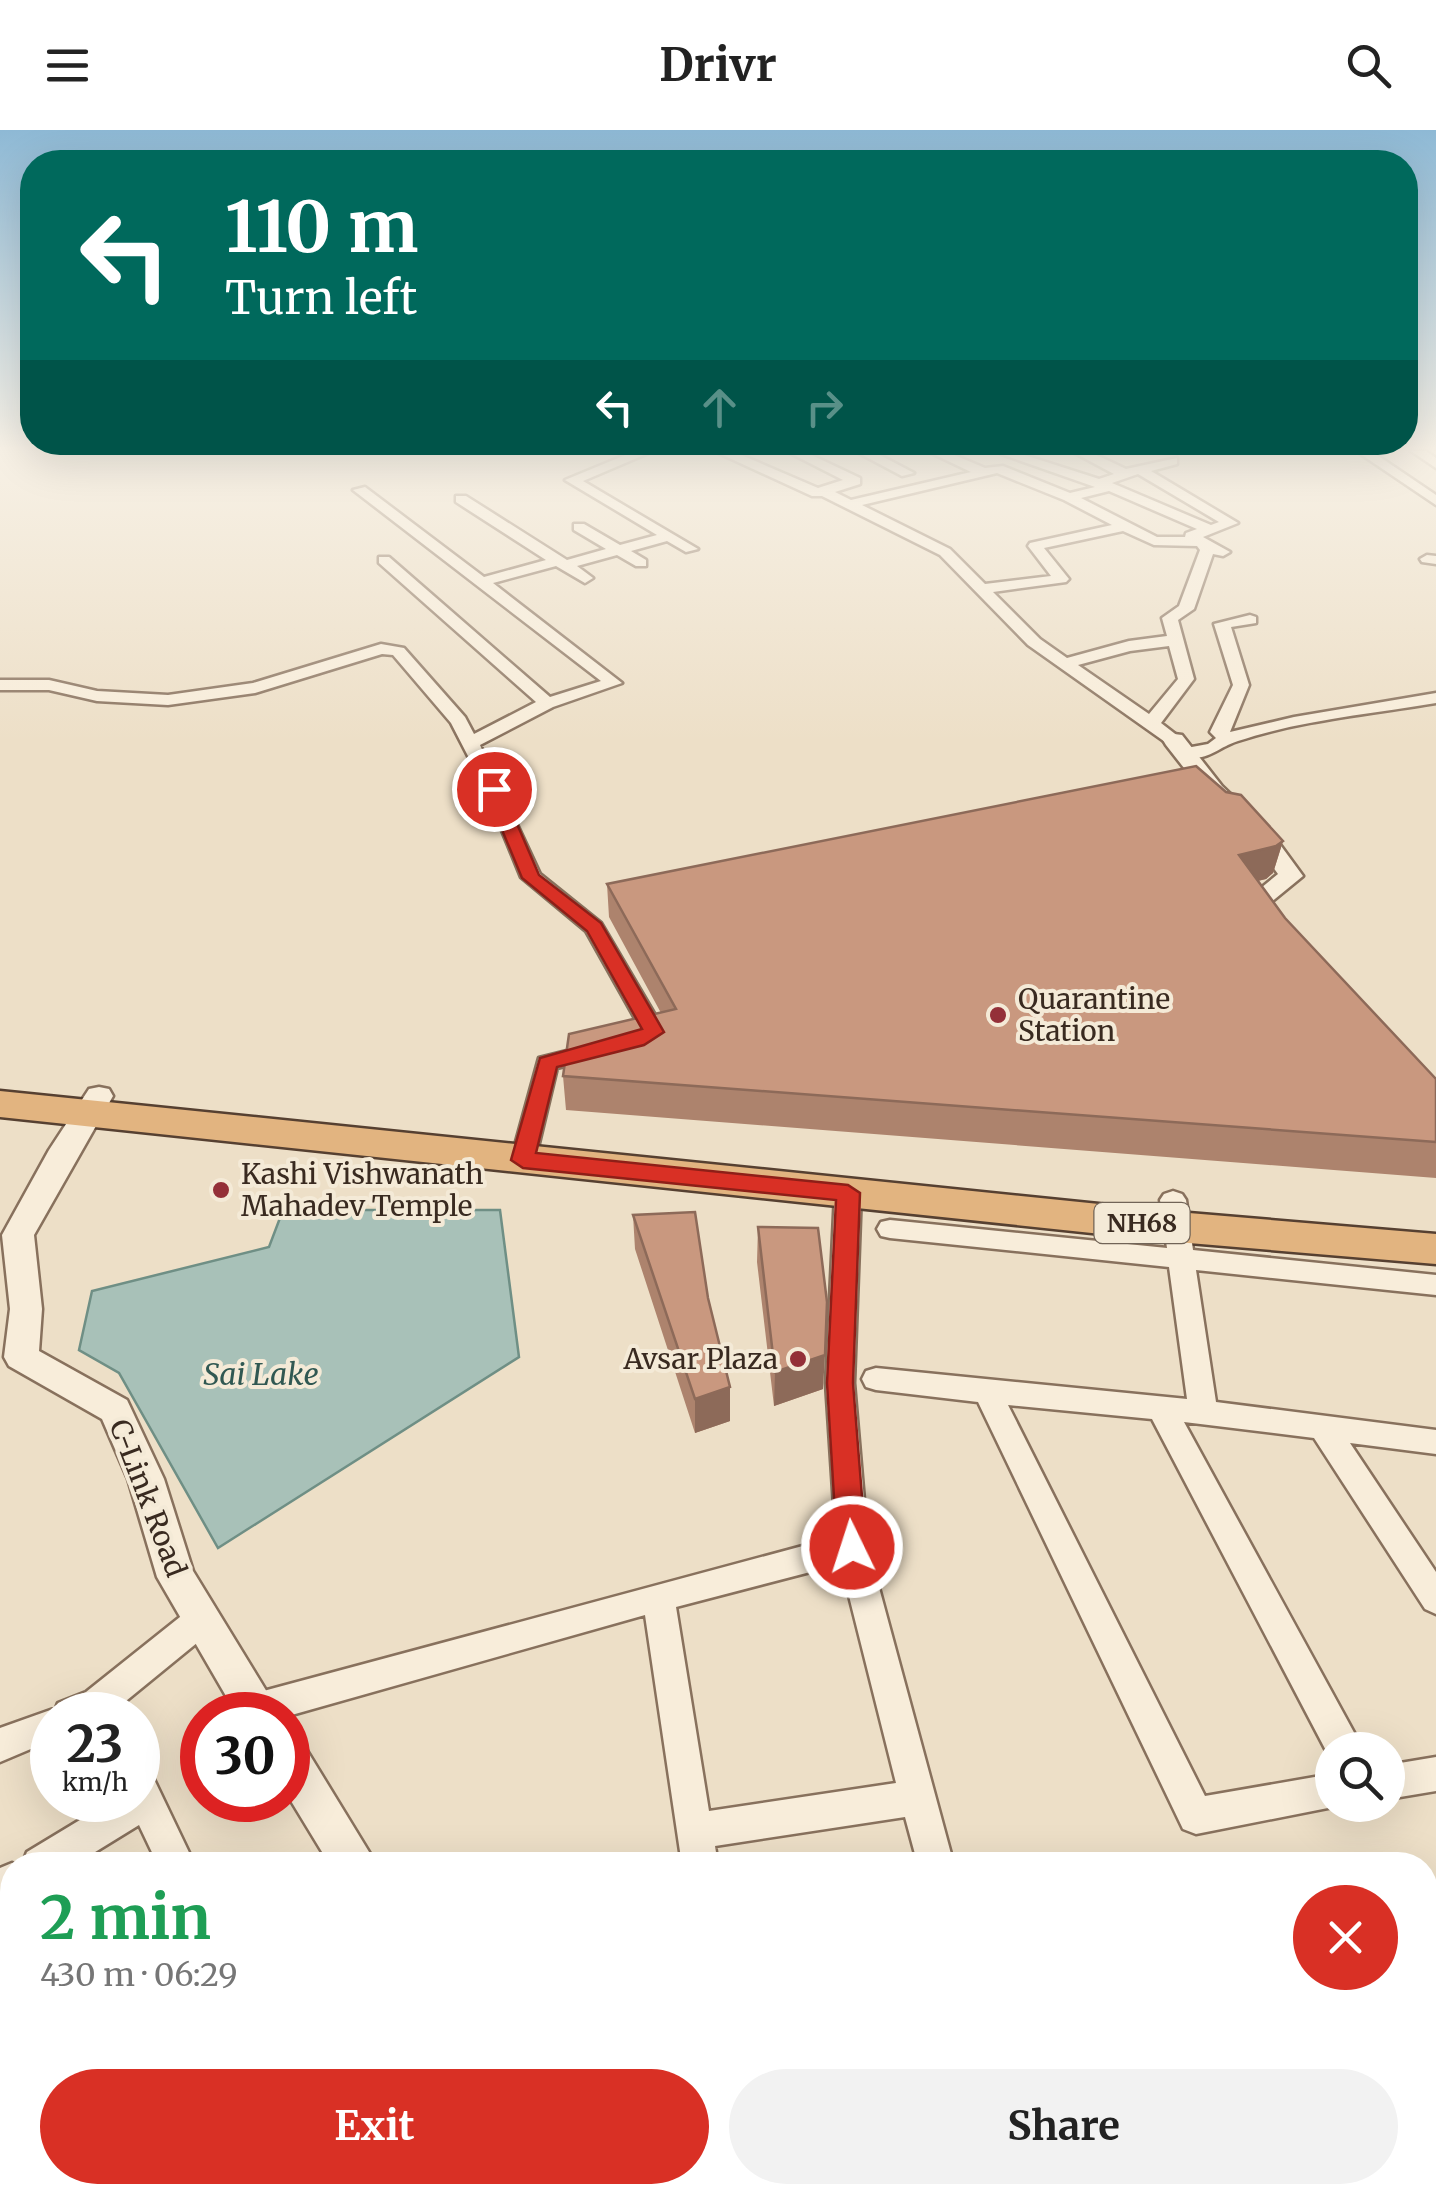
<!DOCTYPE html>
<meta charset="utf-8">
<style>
body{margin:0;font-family:Merriweather,serif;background:#f2f2f2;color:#222;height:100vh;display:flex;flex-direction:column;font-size:38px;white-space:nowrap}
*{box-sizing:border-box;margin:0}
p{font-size:32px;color:#767676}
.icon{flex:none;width:55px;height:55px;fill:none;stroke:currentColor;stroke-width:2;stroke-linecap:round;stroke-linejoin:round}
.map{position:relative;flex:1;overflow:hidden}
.drawer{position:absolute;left:0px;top:1722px;width:1438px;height:352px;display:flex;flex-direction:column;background:#fff;border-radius:40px 40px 0 0;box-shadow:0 10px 40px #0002}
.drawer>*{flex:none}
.banner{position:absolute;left:20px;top:20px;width:1398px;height:305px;border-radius:40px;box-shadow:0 10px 40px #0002;background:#00695c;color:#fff;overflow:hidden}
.buttons{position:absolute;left:1315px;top:1602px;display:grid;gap:20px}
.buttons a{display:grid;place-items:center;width:90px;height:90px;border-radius:50%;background:#fff;box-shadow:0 10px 40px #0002;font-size:50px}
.speed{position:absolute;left:30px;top:1562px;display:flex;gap:20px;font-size:50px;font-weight:700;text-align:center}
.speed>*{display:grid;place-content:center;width:130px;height:130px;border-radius:50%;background:#fff;box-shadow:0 10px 40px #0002;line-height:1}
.speed small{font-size:25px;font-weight:400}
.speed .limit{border:15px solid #d22;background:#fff;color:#111}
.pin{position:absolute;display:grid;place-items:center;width:85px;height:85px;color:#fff;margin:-42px;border:5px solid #fff;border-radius:50%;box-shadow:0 2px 10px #0007}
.me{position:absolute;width:110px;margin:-55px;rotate:356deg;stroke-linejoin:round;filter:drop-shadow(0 0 8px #0008)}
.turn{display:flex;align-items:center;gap:35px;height:210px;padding:0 40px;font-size:45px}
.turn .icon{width:130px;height:130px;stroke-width:2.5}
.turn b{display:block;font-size:70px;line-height:85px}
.lanes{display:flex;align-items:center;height:95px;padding:0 40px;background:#0003;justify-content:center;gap:50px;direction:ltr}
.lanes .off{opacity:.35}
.round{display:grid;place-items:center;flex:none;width:105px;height:105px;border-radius:52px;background:#f2f2f2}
.summary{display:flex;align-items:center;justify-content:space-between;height:170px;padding:0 40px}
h1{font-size:60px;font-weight:700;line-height:75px;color:#1e9e55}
.primary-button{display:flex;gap:20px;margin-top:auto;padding:20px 40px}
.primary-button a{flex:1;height:115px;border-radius:60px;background:#d93025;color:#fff;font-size:40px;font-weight:700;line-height:115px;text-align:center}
.primary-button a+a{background:#f2f2f2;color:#222}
header{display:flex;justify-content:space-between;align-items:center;height:130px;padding:0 40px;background:#fff;font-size:45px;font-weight:700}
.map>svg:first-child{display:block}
.water{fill:#a8c1b8;stroke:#6f8f85;stroke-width:2.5}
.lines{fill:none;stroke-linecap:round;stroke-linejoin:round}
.minor-casing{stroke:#88715d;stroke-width:5}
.tertiary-casing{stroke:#88715d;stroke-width:5}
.trunk-casing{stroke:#564031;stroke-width:5}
.minor{fill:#f8edda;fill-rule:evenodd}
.tertiary{fill:#f8edda;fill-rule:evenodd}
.trunk{fill:#e2b480;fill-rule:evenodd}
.wall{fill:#ad836d}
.shaded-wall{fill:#8d6a59}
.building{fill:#c9987f;stroke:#8d6a59;stroke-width:2.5}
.route{fill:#d93025;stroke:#8d1f18;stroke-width:2.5}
.poi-dot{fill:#943038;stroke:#f4ead7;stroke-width:4}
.labels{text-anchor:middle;stroke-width:8;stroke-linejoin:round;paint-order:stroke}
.shield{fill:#f4ead7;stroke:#716457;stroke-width:2.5}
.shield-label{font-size:25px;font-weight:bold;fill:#392a20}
.poi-label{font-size:28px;fill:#392a20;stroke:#f4ead7;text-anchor:start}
.street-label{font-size:28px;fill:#392a20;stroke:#f4ead7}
.water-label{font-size:30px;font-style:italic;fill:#305852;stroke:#f4ead7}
</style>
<header><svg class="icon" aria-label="menu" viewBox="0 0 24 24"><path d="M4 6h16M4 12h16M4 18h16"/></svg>Drivr<svg class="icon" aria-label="search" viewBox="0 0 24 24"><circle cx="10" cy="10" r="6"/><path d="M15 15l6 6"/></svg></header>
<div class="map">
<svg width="1436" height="2073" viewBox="0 0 1436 2073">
<rect width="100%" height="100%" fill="#eddfc7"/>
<path class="water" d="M 283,1080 L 500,1080 L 519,1227 L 218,1418 L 119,1243 L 79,1220 L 92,1161 L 269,1117 Z"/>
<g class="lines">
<defs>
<path id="minor" d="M 635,321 L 651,322 L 583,351 L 698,419 L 686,422 L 667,411 L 631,421 L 646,430 L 646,436 L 636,436 L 617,425 L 577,436 L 593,448 L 585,453 L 556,436 L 493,453 L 622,553 L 553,577 L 480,615 L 540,744 L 601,793 L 665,902 L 642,914 L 631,907 L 641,899 L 586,801 L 521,747 L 485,659 L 451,593 L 393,525 L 382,524 L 255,563 L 168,575 L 97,571 L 49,560 L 0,560 L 0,550 L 49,550 L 97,561 L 168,565 L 253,553 L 381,514 L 404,518 L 465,587 L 474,604 L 536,572 L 379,433 L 379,427 L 389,427 L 550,567 L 601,551 L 353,360 L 365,357 L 484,447 L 546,430 L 456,372 L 456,366 L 466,366 L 567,430 L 606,419 L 574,400 L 574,394 L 584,394 L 620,415 L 657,405 L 565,350 Z
M 714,321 L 732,321 L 818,358 L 843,350 L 786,321 L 803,321 L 860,348 L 860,354 L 835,362 L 851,370 L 971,342 L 927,321 L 945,321 L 985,338 L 1003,336 L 1070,363 L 1095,357 L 1001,324 L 1012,321 L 1099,349 L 1114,344 L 1071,321 L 1088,321 L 1126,339 L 1177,328 L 1177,334 L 1151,341 L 1238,393 L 1203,407 L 1230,422 L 1223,426 L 1213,424 L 1194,479 L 1178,490 L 1194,549 L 1161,593 L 1183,610 L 1174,615 L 1168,614 L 1028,515 L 940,425 L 822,366 L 812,366 ZM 997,343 L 1064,370 L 1112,395 L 1030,413 L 1028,416 L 1051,446 L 985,454 L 950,419 L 862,375 ZM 1138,344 L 1219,392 L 1211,395 L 1112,353 ZM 1109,361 L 1197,399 L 1186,403 L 1185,407 L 1157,407 L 1081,368 ZM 1123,401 L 1154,415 L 1197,416 L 1200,420 L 1179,476 L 1162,488 L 1167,506 L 1129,511 L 1067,528 L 1040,509 L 993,462 L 1066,452 L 1069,449 L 1044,418 ZM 1169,516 L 1178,549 L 1149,584 L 1078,535 L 1130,521 Z
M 855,321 L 872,321 L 914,343 L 902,346 Z
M 1356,321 L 1371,321 L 1436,365 L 1436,375 Z
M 1411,321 L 1426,321 L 1436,328 L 1436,338 Z
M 1427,425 L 1436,426 L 1436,434 L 1422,432 L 1420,429 Z
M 1250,485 L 1256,487 L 1256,493 L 1231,497 L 1249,555 L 1230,602 L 1294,587 L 1436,563 L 1436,573 C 1371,584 1301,590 1238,611 C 1216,618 1209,632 1181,627 L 1181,619 L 1208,614 L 1216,608 L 1210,602 L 1233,555 L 1214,494 Z
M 599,913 L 607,915 L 611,920 L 607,925 L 557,938 L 535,1030 L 532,1036 L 514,1036 L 511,1030 L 539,928 Z
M 848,1054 L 857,1057 L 861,1063 L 854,1253 L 868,1417 L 954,1735 L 918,1735 L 905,1687 L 715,1716 L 718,1735 L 682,1735 L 645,1485 L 288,1586 L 242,1585 L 239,1579 L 244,1567 L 256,1563 L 836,1407 L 826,1253 L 835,1063 L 839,1057 ZM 841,1434 L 896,1653 L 709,1681 L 676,1477 Z
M 1173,1061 L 1182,1064 L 1186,1070 L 1193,1120 L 1436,1145 L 1436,1165 L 1196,1140 L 1216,1272 L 1436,1300 L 1436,1324 L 1350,1313 L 1436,1442 L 1436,1484 L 1425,1479 L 1314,1308 L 1184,1292 L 1357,1608 L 1362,1620 L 1332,1620 L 1332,1632 L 1152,1289 L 1008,1275 L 1205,1666 L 1332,1644 L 1332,1675 L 1343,1675 L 1196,1704 L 1183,1699 L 978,1272 L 876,1260 L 866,1257 L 862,1249 L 866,1241 L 876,1238 L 1187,1269 L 1169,1137 L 890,1108 L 881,1106 L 877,1099 L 881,1092 L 890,1090 L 1167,1118 L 1160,1070 L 1164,1064 Z
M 202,1474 L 214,1479 L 218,1489 L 214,1499 L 110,1584 L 52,1585 L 52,1610 L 0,1632 L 0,1598 L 56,1578 L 58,1573 L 86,1562 L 190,1479 Z
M 1436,1627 L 1436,1661 L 1388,1669 L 1388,1635 Z
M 138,1637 L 151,1643 L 195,1735 L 158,1735 L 139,1695 L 74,1735 L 22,1735 L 27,1722 L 113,1670 L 138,1670 Z
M 12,1733 L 16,1735 L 12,1735 L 12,1773 L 0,1779 L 0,1738 Z
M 1436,1867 L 1436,1915 L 1425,1920 L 1425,1872 Z
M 0,2043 L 12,2048 L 12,2062 L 21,2062 L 23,2073 L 0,2073 Z
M 258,2062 L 300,2062 L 303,2073 L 261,2073 Z
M 391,2062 L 450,2062 L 446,2073 L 387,2073 Z
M 714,2062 L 756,2062 L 757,2073 L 715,2073 Z
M 1002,2062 L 1044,2062 L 1047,2073 L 1005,2073 Z
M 1257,2062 L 1304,2062 L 1300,2073 L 1253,2073 Z"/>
<path id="tertiary" d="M 1174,604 L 1182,605 L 1222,656 L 1273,705 L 1303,746 L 1270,773 L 1284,792 L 1280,797 L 1262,797 L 1245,771 L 1278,744 L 1257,715 L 1206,666 L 1166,615 L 1163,610 Z
M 99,957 L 109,959 L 113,966 L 34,1105 L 42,1179 L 39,1221 L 127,1270 L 164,1349 L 193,1441 L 281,1585 L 237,1585 L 157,1447 L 128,1349 L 102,1289 L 9,1236 L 4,1227 L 10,1179 L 2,1105 L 49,1020 L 89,959 Z
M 288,1608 L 303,1614 L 377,1735 L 330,1735 L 288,1666 Z
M 481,2062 L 532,2062 L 535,2073 L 483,2073 Z"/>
<path id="trunk" d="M 0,961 L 1177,1082 L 1436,1104 L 1436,1134 L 1177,1112 L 0,987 Z"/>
</defs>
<use href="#minor" class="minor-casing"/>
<use href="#tertiary" class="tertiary-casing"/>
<use href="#trunk" class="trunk-casing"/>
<use href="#minor" class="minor"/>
<use href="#tertiary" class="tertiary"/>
<use href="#trunk" class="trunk"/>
</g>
<path class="wall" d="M 1283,711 L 1273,743 L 1266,749 L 1258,751 L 1285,788 L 1436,949 L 1436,1048 L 566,980 L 563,946 L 661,883 L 609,787 L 607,754 Z
M 633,1085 L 708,1168 L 730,1291 L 695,1303 L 635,1119 Z
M 758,1097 L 823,1259 L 774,1276 L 757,1132 Z"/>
<path class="shaded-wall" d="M 1283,711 L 1273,743 L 1266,749 L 1230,757 L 1239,725 Z
M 825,1225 L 823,1259 L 774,1276 L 775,1242 Z
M 730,1257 L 730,1291 L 695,1303 L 695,1269 Z"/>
<path class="building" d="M 1196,636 L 1226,662 L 1241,665 L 1283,711 L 1276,716 L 1239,725 L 1285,788 L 1436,949 L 1436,1012 L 563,946 L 569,904 L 676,879 L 607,754 Z
M 695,1082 L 708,1168 L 730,1257 L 695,1269 L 633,1085 Z
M 758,1097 L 818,1098 L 827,1172 L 825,1225 L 775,1242 Z"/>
<linearGradient id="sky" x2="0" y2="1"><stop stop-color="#8eb9d5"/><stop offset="0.52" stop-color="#f7f1e6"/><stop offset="1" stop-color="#f7f1e6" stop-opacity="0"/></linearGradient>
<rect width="1436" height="612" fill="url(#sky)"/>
<path class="route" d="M 488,655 L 502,659 L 539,745 L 601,793 L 664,902 L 644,915 L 557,937 L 536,1023 L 848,1055 L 860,1063 L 853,1253 L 866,1417 L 862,1426 L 852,1429 L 842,1426 L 837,1417 L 827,1253 L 836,1070 L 523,1038 L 511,1030 L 540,928 L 642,899 L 587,801 L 522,748 L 485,659 Z"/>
<g class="poi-dot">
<circle cx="998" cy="885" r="10"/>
<circle cx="221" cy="1060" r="10"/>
<circle cx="798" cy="1229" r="10"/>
</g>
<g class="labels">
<rect class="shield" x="1094.5" y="1073" width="95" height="40" rx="8"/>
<g class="shield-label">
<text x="1142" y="1102">NH68</text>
</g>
<g class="poi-label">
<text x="1018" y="879">Quarantine<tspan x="1018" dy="32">Station</tspan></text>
<text x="241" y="1054">Kashi Vishwanath<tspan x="241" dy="32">Mahadev Temple</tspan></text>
<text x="778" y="1239" text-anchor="end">Avsar Plaza</text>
</g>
<g class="street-label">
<text transform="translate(148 1368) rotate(69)" y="10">C-Link Road</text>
</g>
<g class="water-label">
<text x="261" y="1255">Sai Lake</text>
</g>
</g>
</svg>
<div class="buttons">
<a><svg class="icon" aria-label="search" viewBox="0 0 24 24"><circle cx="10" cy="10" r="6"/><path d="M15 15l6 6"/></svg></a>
</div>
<div class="speed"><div>23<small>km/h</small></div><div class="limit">30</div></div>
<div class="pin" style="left:494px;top:659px;background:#d93025"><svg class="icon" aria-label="arrive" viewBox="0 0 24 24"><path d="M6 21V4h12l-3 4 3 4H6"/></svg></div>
<svg class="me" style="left:852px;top:1417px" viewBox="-20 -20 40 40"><circle r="17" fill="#d93025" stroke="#fff" stroke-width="3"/><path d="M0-11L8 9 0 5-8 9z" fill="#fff"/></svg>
<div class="banner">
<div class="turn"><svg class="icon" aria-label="left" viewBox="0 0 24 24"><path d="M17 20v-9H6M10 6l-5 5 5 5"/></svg><div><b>110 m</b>Turn left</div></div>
<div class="lanes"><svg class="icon" aria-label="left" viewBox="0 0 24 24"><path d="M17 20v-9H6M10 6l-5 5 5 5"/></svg><svg class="icon off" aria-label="ahead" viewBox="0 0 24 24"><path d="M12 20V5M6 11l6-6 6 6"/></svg><svg class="icon off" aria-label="right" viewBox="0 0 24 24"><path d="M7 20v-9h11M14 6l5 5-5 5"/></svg></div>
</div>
<section class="drawer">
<div class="summary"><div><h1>2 min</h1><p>430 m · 06:29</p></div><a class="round" style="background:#d93025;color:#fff"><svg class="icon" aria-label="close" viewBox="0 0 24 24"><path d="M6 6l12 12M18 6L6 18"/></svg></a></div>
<div class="primary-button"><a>Exit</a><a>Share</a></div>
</section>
</div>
